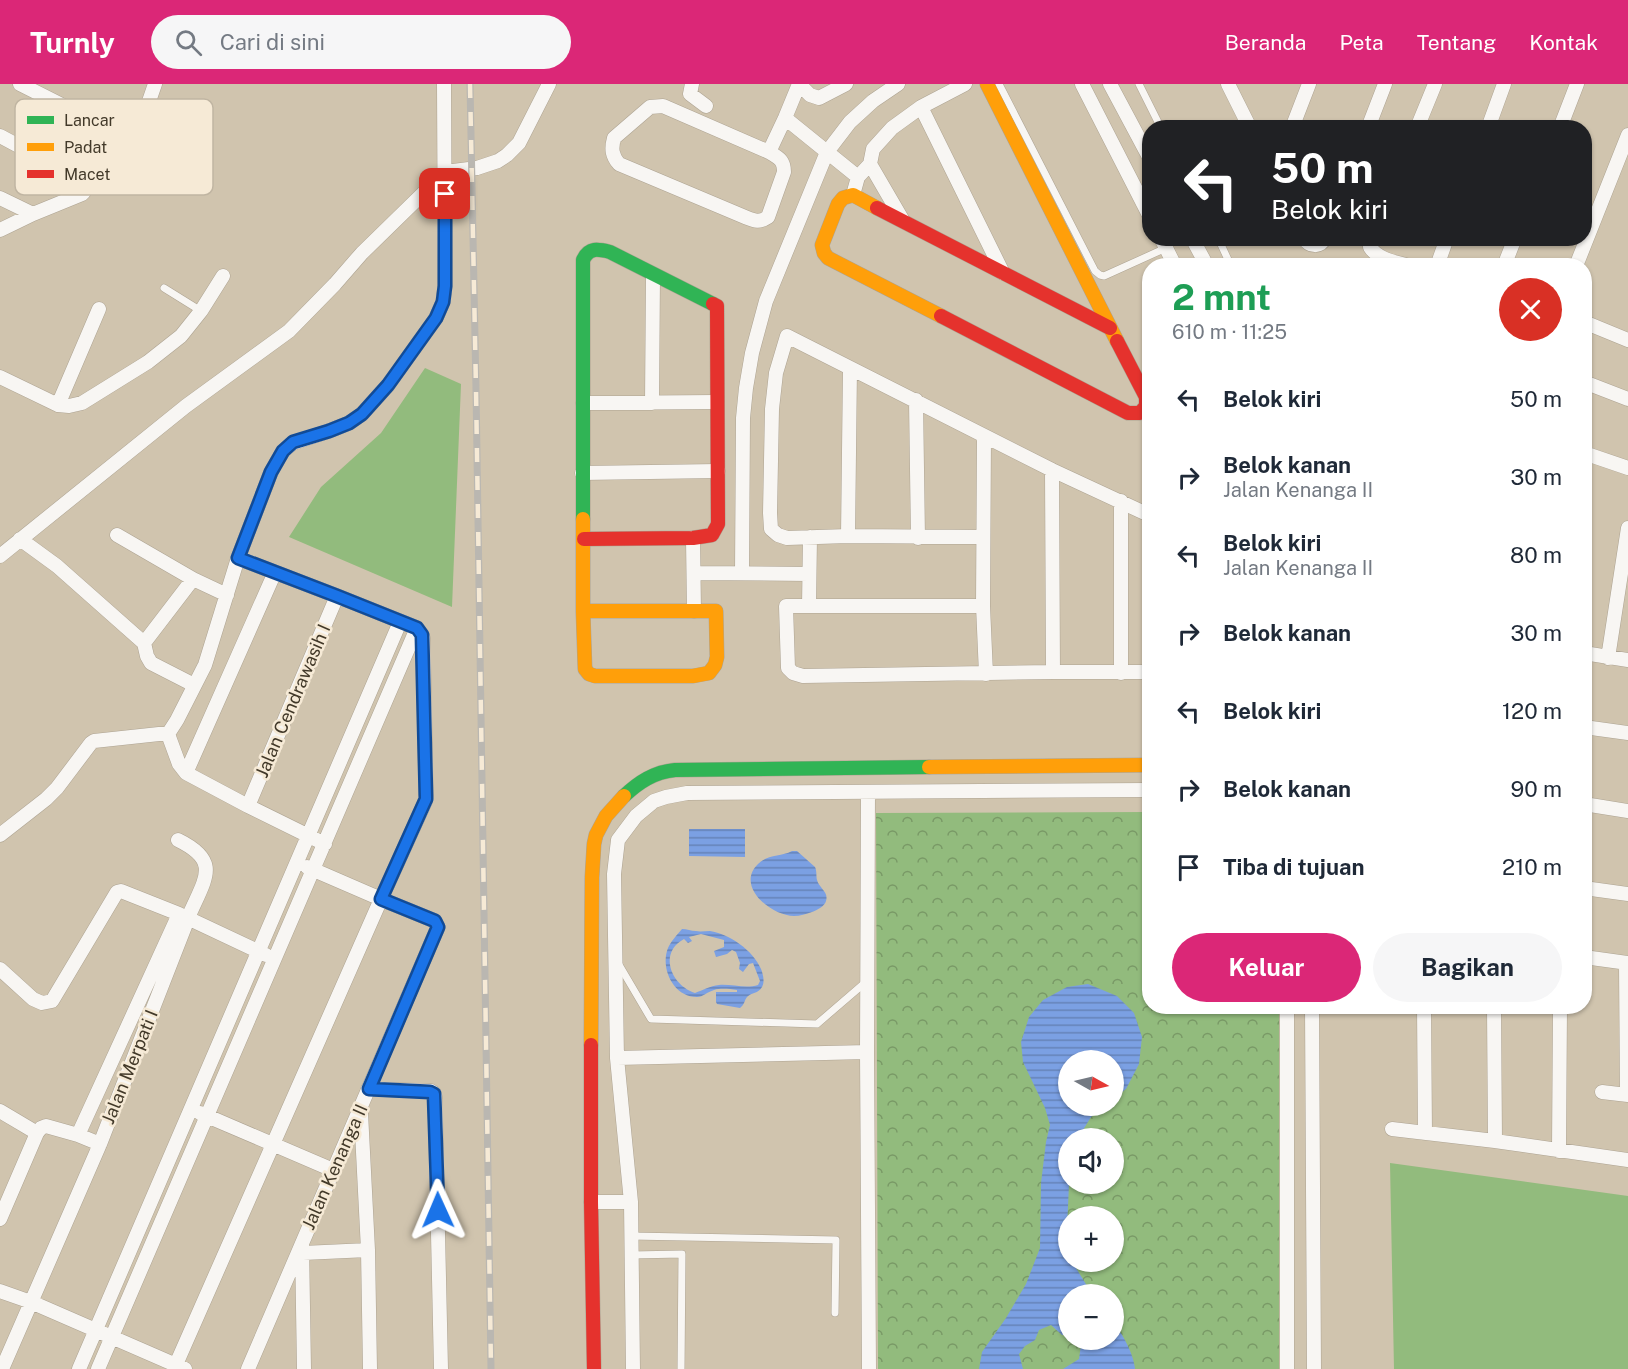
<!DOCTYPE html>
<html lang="id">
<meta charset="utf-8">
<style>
body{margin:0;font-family:"Public Sans",sans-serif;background:#f6f6f7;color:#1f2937;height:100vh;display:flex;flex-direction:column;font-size:22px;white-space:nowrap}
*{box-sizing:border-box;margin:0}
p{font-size:20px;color:#747a83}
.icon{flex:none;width:33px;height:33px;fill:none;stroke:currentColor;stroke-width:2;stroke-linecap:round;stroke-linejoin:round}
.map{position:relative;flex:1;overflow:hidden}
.details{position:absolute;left:1142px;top:174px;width:450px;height:756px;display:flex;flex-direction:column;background:#fff;border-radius:24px;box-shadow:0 2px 4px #0004}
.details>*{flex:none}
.guide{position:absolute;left:1142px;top:36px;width:450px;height:126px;border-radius:24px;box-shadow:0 2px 4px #0004;background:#202124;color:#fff;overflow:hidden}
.needle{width:39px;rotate:98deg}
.tools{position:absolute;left:1058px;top:966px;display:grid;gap:12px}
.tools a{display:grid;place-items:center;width:66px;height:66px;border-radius:50%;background:#fff;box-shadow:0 2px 4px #0004;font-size:30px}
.pin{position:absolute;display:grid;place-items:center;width:51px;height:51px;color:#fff;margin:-26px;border-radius:12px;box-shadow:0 3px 9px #0006}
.me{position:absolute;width:66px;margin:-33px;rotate:359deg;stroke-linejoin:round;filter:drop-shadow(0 0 4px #0008)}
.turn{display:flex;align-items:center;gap:21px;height:126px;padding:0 30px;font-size:27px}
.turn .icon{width:78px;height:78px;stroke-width:2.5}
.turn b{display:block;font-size:42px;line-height:51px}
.round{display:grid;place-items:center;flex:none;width:63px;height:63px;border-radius:32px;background:#f6f6f7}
.head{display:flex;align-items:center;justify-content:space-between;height:102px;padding:0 30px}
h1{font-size:36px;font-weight:700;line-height:45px;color:#1e9e55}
.primary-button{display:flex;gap:12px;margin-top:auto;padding:12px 30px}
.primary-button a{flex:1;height:69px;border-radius:36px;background:#db2777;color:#fff;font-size:24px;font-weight:700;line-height:69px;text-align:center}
.primary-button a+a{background:#f6f6f7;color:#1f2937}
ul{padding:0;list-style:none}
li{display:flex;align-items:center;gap:18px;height:78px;padding:0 30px}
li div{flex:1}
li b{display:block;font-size:22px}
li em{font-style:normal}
header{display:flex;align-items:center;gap:36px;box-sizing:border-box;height:84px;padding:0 30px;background:#db2777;color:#fff}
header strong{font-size:28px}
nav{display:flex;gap:33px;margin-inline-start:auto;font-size:21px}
.search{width:420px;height:54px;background:#f6f6f7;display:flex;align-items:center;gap:15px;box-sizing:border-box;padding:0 21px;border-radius:33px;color:#747a83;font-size:22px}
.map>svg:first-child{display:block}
.green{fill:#92bb7d}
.forest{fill:url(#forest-crowns);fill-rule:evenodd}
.water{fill:url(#water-rules);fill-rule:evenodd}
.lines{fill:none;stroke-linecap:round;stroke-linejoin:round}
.lane-casing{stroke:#ada392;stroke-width:8}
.street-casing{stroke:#ada392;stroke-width:15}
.fast-casing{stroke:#ada392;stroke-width:15}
.slow-casing{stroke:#ada392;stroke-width:15}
.jam-casing{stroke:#ada392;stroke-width:15}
.lane{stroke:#f8f6f3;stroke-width:7}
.street{stroke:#f8f6f3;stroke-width:14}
.fast{stroke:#30b455;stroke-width:14}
.slow{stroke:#ff9f0a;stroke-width:14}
.jam{stroke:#e5322d;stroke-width:14}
.rail-casing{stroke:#bab7b1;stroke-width:7}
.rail{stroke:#f6ead6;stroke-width:4.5;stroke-dasharray:14;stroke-linecap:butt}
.route-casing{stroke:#114b97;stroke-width:15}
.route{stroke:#1a73e8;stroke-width:10}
.labels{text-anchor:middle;stroke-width:5;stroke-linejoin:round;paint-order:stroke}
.street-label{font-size:18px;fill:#423929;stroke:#f6ead6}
.key{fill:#f6ead6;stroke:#c0b5a2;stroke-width:1.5}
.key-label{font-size:16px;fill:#423929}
</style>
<header>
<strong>Turnly</strong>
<div class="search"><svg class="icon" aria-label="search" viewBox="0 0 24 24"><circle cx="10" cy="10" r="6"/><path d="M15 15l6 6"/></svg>Cari di sini</div>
<nav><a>Beranda</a><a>Peta</a><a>Tentang</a><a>Kontak</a></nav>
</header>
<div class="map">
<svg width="1628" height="1285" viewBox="0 0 1628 1285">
<defs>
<pattern id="forest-crowns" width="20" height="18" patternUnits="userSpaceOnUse" patternTransform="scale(1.5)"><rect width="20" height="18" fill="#92bb7d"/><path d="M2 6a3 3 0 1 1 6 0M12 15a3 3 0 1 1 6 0" fill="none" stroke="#799966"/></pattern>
<pattern id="water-rules" width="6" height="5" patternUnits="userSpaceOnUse" patternTransform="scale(1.5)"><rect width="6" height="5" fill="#7ba0e3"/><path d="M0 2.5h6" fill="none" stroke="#6683b8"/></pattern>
</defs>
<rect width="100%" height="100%" fill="#d0c4ae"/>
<path class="green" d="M 425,284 L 461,300 L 452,523 L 289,453 L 321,403 L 381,349 Z
M 1390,1079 L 1628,1112 L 1628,1285 L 1394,1285 Z"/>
<path class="forest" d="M 1149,728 L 1149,922 L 1279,923 L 1279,1285 L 878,1285 L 876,729 ZM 1068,976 L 1113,976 L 1113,1022 L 1068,1022 ZM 1068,1054 L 1113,1054 L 1113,1100 L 1068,1100 ZM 1068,1132 L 1113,1132 L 1113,1178 L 1068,1178 ZM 1068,1210 L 1113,1210 L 1113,1256 L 1068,1256 Z"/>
<path class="water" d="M 689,745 L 745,745 L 745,773 L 689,772 Z
M 792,767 L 797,767 L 815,783 C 817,787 816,792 817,796 C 819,804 829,808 826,817 C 825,822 817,826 812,828 C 806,830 800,832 794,832 C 771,832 735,802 758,780 C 768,770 781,773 792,767 Z
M 682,845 C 687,845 691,847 696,847 C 700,848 705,847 710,847 C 729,850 753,866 761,885 C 763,890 765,898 762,903 C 758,910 752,908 747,913 C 744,917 745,920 740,924 L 717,920 L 716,918 L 716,908 L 737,908 L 737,906 C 729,905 721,904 714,906 C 707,908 703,913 697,913 C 673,913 660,884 668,864 C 671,857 677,851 682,845 ZM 701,850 L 724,856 L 724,863 L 714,867 L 716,873 L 727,870 L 732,866 L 736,868 L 740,879 L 739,885 L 743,888 L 749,880 L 753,879 L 760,897 L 758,901 C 746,905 732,900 719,901 C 710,902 703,906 695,909 C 671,901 658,869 684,855 L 688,859 L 692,857 L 689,853 Z
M 1088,900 L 1117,912 L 1134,929 L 1142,953 L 1139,980 L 1126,1005 L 1113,1015 L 1113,976 L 1068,976 L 1068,1022 L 1105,1022 L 1091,1033 L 1078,1054 L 1068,1054 L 1069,1100 L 1067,1145 L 1068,1178 L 1074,1178 L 1076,1184 L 1092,1210 L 1068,1210 L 1068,1250 L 1062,1251 L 1051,1241 L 1039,1246 L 1035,1256 L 1025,1262 L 1019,1270 L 1023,1285 L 979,1285 L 982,1268 L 1006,1234 L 1026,1200 L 1040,1164 L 1041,1099 L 1046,1058 L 1050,1041 L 1045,1024 L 1023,978 L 1021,958 L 1029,933 L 1043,916 L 1067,903 Z
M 1113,1238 C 1122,1249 1134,1270 1135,1285 L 1063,1285 L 1079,1275 L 1081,1261 L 1078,1256 L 1113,1256 Z"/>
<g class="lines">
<defs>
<path id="lane" d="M 999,0 L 1095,187 L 1100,191 L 1104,192 L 1166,164
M 1139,0 L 1161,44
M 1218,154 L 1231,182
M 164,204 L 201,227
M 618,879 L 651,935 L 817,940 L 867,897
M 631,1152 L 836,1156 L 835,1229
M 632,1171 L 682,1170 L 681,1285"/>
<path id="street" d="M 20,0 L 133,57 L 137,52 L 155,0
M 692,0 L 690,10 L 706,22
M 1082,0 L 1149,131
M 1110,0 L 1149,73
M 1228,0 L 1250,44
M 800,1 L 810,11 L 819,14 L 846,0
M 663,22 L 769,68 C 779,74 784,76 784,88 L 768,133 C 759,139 755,137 745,133 L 619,80 C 612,72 611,65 614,54 L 650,23 Z
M 921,23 L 965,0
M 785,34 L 858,93
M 1292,44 L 1309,0
M 1368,44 L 1385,0
M 1417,44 L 1435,0
M 1488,44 L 1504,0
M 1560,44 L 1577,0
M 0,52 L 84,97 L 86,99 L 84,108 L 82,110 L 33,130 L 0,146
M 769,68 L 785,34 L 799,0
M 870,80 L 902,135
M 853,111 L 858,93 L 870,80 L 873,65 L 892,44 L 921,23 L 1003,189
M 0,114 L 33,130
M 1161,154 L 1175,182
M 1192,154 L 1207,182
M 1304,154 C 1309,163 1321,164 1325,154
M 1371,154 L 1370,163 C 1378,176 1396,178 1409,182
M 1437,182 L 1447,154
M 1504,182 L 1515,154
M 1576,182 L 1628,51
M 1584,238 L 1628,256
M 0,293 L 58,321 L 69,322 L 82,319 L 148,278 L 181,252 L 201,227 L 223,192
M 1584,298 L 1628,315
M 916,316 L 918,454
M 583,319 L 717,318
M 652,319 L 653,191
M 58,321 L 99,225
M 984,352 L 983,522 L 986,590
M 1584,369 L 1628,384
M 1052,386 L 1053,588
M 582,389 L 718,387
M 1121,417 L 1121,589
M 117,451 L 193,495
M 848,452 L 850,284
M 983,453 L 848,452 L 787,454 L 778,451 L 771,445 L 770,429 L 772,325 L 776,289 L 787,252 L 1052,386 L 1149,431
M 693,454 L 694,527
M 20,455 L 57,482 L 144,559 L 147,572 L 151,579 L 194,601
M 0,472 L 186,322 L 289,247 L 335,200 L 362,169 L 445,88 L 477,84 L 498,77 L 507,71 L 519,59 L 549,0
M 694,489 L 809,490
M 742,489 L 743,334 L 746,304 L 752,269 L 766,217 L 827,68 L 850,38 L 873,17 L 898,0
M 809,522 L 810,453
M 983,522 L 786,522 L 788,584 L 793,589 L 803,592 L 1053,588 L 1149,588
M 144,559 L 193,495 L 227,511
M 1584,569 L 1628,576
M 1608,574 L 1628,444
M 1584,643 L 1628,649
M 186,689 L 275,488
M 1584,720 L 1628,727
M 248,722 L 337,512
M 0,751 L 46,715 L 57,704 L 91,659 L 94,657 L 159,650 L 168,650
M 325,760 L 248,722 L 186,689 L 179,680 L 168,650 L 177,636 L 205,581 L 238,474 L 271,388 L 283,367 L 293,359 L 329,347 L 349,339 L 362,330 L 388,301 L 436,234 L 443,218 L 445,202 L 444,0
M 1584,804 L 1628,810
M 1584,873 L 1628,879
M 1626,879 L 1627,1011
M 0,885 L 33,915 L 42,919 L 52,917 L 117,808 L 121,807 L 179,830 L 266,871
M 1287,922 L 1287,1285
M 1312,922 L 1314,1285
M 1424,922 L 1425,1049
M 1494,922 L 1495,1057
M 867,968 L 869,1285
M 617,974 L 867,968 L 868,708
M 368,1005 L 431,1007 L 434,1009 L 435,1013 L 441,1285
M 1602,1008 L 1628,1011
M 0,1027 L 37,1049 L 41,1044 L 46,1042 L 78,1051 L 100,1060
M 200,1029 L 333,1086
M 361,1029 L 368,1166 L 370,1285
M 1392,1045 L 1495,1057 L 1628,1076
M 78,1051 L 179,830
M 1559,1067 L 1560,922
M 591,1118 L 631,1118
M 0,1135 L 37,1049
M 302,1161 L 304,1285
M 303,1169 L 368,1166
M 0,1207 L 31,1218 L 185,1285
M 2,1285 L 100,1060 L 191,827 C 207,792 219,776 178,756
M 79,1285 L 400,538
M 98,1285 L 417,544
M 174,1285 L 381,815 L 425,718 L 426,711 L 423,554 L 422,551 L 417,544 L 337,512 L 238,474
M 248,1285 L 438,843 L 435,837 L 381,815 L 307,783
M 633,1285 L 631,1118 L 617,974 L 614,790 L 618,756 L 636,732 L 654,717 L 666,713 L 687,709 L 1149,706"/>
<path id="fast" d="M 583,435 L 583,176 C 589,163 598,165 610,168 L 713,220
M 624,712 C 639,698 654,688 675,686 L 929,683"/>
<path id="slow" d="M 987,0 L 1117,257
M 877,124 L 853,111 L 843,114 L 838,120 L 822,161 L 824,169 L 828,174 L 941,232
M 583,435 L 583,527 L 585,585 L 589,590 L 595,592 L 693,592 L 709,589 L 715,581 L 717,573 L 716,527 L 583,527
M 929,683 L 1149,681
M 591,961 L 592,793 L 594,760 L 596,751 L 606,732 L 624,712"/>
<path id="jam" d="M 877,124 L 1110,244
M 941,232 L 1128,329 L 1140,329 L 1146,322 L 1146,313 L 1117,257
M 584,455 L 693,454 L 712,451 L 718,440 L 717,222 L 713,220
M 591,961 L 591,1118 L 594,1285"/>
</defs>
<use href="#lane" class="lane-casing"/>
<use href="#street" class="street-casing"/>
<use href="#fast" class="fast-casing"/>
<use href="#slow" class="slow-casing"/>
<use href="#jam" class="jam-casing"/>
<use href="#lane" class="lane"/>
<use href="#street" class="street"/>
<use href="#fast" class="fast"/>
<use href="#slow" class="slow"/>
<use href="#jam" class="jam"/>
<defs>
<path id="rail" d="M 470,0 L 476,305 L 491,1285"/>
</defs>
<use href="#rail" class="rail-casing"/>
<use href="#rail" class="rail"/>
</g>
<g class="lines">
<defs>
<path id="route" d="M 438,1126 L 434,1010 L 430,1008 L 369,1005 L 438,843 L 435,837 L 381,815 L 426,715 L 422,551 L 417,544 L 337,512 L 238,474 L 271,388 L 283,367 L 293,358 L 329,347 L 349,339 L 362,330 L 388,301 L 436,234 L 443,218 L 445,202 L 445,110"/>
</defs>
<use href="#route" class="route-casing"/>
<use href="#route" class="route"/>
</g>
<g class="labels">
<g class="street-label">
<text transform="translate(293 617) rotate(-67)" y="6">Jalan Cendrawasih I</text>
<text transform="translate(130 983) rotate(-68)" y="6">Jalan Merpati I</text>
<text transform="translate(335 1083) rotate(-66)" y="6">Jalan Kenanga II</text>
</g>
</g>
<rect x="15" y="15" width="198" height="96" rx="9" class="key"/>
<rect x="27" y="32" width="27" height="8" fill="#30b455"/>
<rect x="27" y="59" width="27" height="8" fill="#ff9f0a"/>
<rect x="27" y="86" width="27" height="8" fill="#e5322d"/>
<g class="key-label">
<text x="64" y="42">Lancar</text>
<text x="64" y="69">Padat</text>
<text x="64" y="96">Macet</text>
</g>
</svg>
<div class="tools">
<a><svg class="needle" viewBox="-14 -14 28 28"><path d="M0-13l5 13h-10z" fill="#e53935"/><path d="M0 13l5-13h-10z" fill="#747a83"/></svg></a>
<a><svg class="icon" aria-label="sound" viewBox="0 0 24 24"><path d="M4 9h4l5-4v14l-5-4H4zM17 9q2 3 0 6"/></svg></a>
<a>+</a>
<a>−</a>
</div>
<div class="pin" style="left:445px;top:110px;background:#d93025"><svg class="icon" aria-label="arrive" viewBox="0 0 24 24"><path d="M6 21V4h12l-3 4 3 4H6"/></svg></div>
<svg class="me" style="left:438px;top:1126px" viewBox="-20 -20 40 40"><path d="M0-17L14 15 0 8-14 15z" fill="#1a73e8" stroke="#fff" stroke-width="4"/></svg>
<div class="guide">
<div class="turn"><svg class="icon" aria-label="left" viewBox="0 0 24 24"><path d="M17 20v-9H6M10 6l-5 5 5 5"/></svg><div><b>50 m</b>Belok kiri</div></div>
</div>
<section class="details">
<div class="head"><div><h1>2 mnt</h1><p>610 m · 11:25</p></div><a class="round" style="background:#d93025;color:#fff"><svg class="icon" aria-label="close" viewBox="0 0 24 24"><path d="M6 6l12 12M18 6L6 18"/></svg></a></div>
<ul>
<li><svg class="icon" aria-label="left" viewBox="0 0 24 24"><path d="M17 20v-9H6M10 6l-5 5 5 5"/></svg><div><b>Belok kiri</b></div><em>50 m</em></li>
<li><svg class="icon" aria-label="right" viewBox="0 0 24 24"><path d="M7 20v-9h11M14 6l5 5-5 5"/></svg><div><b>Belok kanan</b><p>Jalan Kenanga II</p></div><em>30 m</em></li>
<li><svg class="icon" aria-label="left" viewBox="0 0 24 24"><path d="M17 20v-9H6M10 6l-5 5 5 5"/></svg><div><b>Belok kiri</b><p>Jalan Kenanga II</p></div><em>80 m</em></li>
<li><svg class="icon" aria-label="right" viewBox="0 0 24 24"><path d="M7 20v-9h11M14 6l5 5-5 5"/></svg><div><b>Belok kanan</b></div><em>30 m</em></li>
<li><svg class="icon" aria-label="left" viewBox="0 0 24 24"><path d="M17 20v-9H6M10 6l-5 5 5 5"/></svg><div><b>Belok kiri</b></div><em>120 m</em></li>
<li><svg class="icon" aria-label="right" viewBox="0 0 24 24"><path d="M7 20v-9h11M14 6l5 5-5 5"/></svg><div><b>Belok kanan</b></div><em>90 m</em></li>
<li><svg class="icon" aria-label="arrive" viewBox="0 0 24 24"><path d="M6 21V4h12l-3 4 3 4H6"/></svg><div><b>Tiba di tujuan</b></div><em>210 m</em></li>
</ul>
<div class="primary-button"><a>Keluar</a><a>Bagikan</a></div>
</section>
</div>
